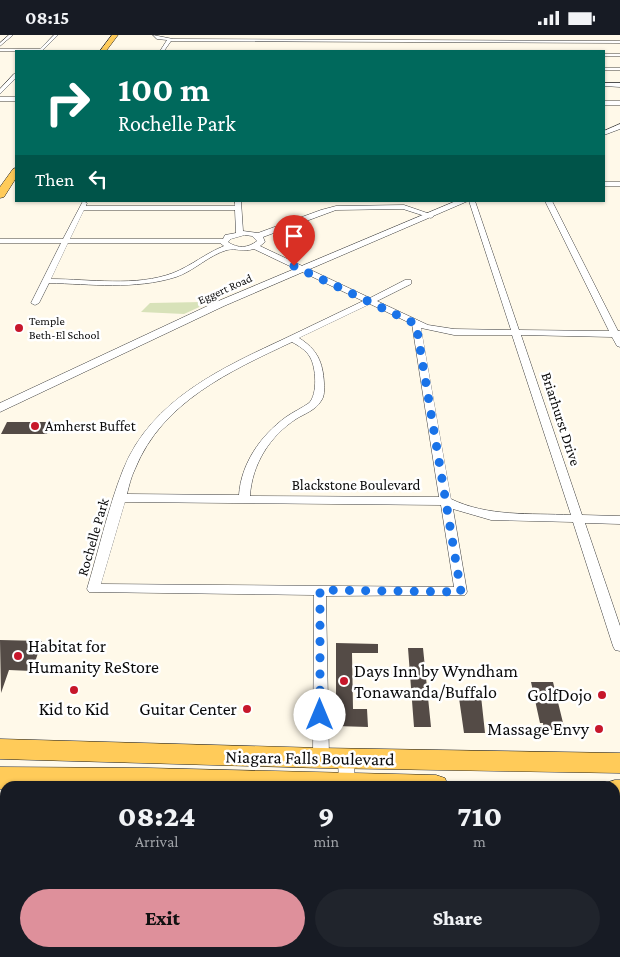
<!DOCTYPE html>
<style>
body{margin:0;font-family:"Crimson Pro",serif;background:#20242c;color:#f1f3f6;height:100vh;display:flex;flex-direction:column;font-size:19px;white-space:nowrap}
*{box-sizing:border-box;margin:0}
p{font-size:16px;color:#9ea1a6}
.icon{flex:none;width:28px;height:28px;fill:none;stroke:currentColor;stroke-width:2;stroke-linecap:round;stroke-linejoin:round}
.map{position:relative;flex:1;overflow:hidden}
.panel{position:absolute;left:0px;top:746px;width:620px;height:176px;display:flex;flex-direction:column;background:#171b24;border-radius:15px 15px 0 0;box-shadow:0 1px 4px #0004}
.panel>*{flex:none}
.top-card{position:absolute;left:15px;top:15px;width:590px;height:152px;border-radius:0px;box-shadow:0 1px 4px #0004;background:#00695c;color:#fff;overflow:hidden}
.pin{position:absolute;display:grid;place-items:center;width:42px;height:42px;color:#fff;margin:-51px -21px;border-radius:50% 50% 50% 0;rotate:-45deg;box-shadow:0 0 5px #0007}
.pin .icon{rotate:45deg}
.me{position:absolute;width:55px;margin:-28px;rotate:0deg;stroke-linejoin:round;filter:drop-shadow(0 0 4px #0008)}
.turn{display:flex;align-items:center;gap:18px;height:105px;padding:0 20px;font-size:22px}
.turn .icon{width:65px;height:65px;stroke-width:2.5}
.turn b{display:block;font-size:35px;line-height:42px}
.then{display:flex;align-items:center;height:48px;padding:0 20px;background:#0003;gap:10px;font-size:19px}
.eta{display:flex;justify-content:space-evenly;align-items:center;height:85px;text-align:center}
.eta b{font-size:30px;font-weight:800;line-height:35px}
.action{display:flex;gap:10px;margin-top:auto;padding:10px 20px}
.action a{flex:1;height:58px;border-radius:30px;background:#de909b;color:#111;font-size:20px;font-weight:800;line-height:58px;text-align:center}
.action a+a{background:#20242c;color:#f1f3f6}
.status{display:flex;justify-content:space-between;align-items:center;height:35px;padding:0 25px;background:#171b24;direction:ltr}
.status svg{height:14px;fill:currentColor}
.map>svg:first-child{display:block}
.cemetery{fill:#d8e2b9}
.building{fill:#544b46}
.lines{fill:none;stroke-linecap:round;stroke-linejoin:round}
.minor-casing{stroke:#3e3e3e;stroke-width:1}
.tertiary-casing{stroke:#3e3e3e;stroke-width:1}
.primary-casing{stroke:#1c1c1c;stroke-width:1}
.minor{fill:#fff;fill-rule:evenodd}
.tertiary{fill:#fff;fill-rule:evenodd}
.primary{fill:#ffcb59;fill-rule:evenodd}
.route{stroke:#1a73e8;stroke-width:9;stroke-dasharray:0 16.2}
.poi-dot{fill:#c7172b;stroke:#fff;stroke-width:2}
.labels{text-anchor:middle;stroke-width:5;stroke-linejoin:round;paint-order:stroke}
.far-street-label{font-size:12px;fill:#0b0b0b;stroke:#fff}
.far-poi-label{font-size:12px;fill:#0b0b0b;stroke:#fff;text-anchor:start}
.street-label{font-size:15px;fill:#0b0b0b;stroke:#fff}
.poi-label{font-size:15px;fill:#0b0b0b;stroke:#fff;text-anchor:start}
.near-poi-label{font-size:18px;fill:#0b0b0b;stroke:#fff;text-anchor:end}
.near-street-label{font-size:18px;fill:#0b0b0b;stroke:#fff}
</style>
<div class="status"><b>08:15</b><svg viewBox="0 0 49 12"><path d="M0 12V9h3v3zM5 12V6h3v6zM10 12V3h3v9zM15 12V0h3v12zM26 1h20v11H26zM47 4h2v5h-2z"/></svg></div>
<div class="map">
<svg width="620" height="922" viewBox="0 0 620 922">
<rect width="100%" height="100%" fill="#fff9e9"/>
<path class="cemetery" d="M 203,267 L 206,269 L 184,279 L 141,277 L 150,268 Z"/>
<path class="building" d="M 7,387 L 67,387 L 64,396 L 48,396 L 47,399 L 1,399 Z
M 0,605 L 42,606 L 32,636 L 9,635 L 1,658 Z
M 336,608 L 378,609 L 378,618 L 352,618 L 353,674 L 367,674 L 368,692 L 336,691 Z
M 408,613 L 423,613 L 431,692 L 414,692 Z
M 531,647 L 553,647 L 566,700 L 557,700 L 555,695 L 544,695 L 543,688 L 540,688 Z
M 458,656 L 470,656 L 471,660 L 481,661 L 485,698 L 464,698 Z"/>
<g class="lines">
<defs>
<path id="minor" d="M 9,0 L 13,0 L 0,11 L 0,8 Z
M 54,0 L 58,0 L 42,16 L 0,16 L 0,14 L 40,14 Z
M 153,0 L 173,4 L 620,6 L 620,8 L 171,6 L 164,16 L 160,16 L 167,5 L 157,4 Z
M 604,19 L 620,19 L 620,21 L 604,21 Z
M 604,33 L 620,33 L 620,35 L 604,35 Z
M 14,39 L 16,39 L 16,43 L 0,59 L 0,54 Z
M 620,48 L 620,52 L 604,51 L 604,48 Z
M 604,147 L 620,147 L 620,151 L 604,151 Z
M 235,166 L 241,166 L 243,196 L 258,198 L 321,175 L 336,171 L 404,170 L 433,180 L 434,181 L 431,183 L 403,174 L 336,175 L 263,202 L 265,207 L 260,211 L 370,263 L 405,245 L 411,245 L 411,249 L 377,266 L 428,290 L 454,294 L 511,295 L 469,166 L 475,166 L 519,295 L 609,296 L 545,166 L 552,166 L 618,296 L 620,296 L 620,312 L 617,311 L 612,302 L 521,300 L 582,480 L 620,481 L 620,489 L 585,488 L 620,591 L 620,616 L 615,615 L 613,611 L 573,487 L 491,485 L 453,474 L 467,557 L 465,560 L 326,561 L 329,723 L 326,728 L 321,730 L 316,728 L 313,723 L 314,560 L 89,557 L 87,554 C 99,514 108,473 123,435 C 151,364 224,332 288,302 C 313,290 338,278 363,266 L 254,214 C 244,217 235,213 227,215 C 209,220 194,236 176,242 C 135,255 90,249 49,248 L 39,268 L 35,270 L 31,268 L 61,208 L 0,208 L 0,204 L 63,204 L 83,166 L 87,168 L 86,171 L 235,171 ZM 84,175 L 235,175 L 236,198 L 225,200 L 223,204 L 70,204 ZM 245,200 L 252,201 L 257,206 C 248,213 238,214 228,207 L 231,204 ZM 68,208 L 220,208 L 224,211 C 206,218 191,231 173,238 C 136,252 90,244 51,244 ZM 370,269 L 412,289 L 439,462 L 250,461 C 252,429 270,401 296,384 C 304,379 316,375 321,366 C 325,361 324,354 324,348 C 323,327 317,314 299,303 ZM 421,293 L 454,300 L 512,300 L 571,480 C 530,478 488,482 451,464 ZM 292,307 C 299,311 306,315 310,322 C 316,332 318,359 309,368 C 302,373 293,377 286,382 C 260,401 241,429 239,460 L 127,459 C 129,451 131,442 135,434 C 162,367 230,336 292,307 ZM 125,467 L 441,470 L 454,552 L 101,549 Z
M 346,716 L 351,718 L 354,723 L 355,751 L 339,751 L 338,723 L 341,718 Z
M 343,918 L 361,918 L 361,922 L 343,922 Z"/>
<path id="tertiary" d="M 0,62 L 16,62 L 16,66 L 0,66 Z
M 604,66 L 620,66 L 620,70 L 604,70 Z
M 620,89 L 620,94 L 604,100 L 604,96 Z
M 456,166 L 468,166 L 224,271 L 0,377 L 0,368 L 216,267 Z"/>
<path id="primary" d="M 112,0 L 118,0 L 106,16 L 100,16 Z
M 16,133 L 16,143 L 4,162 L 0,163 L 0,152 L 13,134 Z
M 0,704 L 321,713 L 620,718 L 620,738 L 321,733 L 0,724 Z
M 0,732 L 148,733 L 436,740 L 445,743 L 448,751 L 5,751 L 5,754 L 0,754 Z
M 615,745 L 620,745 L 620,767 L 615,767 L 615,751 L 605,751 L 606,748 Z"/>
</defs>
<use href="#minor" class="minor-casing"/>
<use href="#tertiary" class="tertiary-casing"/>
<use href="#primary" class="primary-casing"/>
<use href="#minor" class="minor"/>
<use href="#tertiary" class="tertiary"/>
<use href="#primary" class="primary"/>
</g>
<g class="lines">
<path class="route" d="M 294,231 L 416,289 L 461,557 L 320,555 L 320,680"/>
</g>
<g class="poi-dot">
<circle cx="19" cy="293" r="5"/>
<circle cx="35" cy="391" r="5"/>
<circle cx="18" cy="621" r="5"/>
<circle cx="344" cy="646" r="5"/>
<circle cx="74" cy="655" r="5"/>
<circle cx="602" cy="660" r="5"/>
<circle cx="247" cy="674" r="5"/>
<circle cx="599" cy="694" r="5"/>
</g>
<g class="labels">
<g class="far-street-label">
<text transform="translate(225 254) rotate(-24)" y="4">Eggert Road</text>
</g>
<g class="far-poi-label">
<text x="29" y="290">Temple<tspan x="29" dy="14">Beth-El School</tspan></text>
</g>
<g class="street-label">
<text transform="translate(561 384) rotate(72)" y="5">Briarhurst Drive</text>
<text x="356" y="455">Blackstone Boulevard</text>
<text transform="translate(93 502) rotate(-74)" y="5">Rochelle Park</text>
</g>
<g class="poi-label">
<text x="45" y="396">Amherst Buffet</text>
</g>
<g class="near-poi-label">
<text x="28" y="617" text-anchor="start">Habitat for<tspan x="28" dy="21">Humanity ReStore</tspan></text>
<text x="354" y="642" text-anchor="start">Days Inn by Wyndham<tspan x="354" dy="21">Tonawanda/Buffalo</tspan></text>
<text x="592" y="666">GolfDojo</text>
<text x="74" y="680" text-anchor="middle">Kid to Kid</text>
<text x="237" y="680">Guitar Center</text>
<text x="589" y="700">Massage Envy</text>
</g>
<g class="near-street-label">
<text transform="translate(310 723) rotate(1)" y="6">Niagara Falls Boulevard</text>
</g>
</g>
</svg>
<div class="pin" style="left:294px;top:231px;background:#d93025"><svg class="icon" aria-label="arrive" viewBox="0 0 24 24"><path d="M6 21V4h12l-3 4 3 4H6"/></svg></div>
<svg class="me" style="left:320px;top:680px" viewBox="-20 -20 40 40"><circle r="19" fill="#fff"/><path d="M0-13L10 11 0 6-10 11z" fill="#1a73e8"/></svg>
<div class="top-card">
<div class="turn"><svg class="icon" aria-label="right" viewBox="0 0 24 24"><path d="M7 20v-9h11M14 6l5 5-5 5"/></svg><div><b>100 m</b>Rochelle Park</div></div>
<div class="then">Then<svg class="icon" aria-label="left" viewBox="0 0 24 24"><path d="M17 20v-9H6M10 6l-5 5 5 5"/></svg></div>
</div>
<section class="panel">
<div class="eta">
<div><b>08:24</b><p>Arrival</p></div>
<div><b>9</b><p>min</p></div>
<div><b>710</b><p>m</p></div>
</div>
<div class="action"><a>Exit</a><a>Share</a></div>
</section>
</div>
